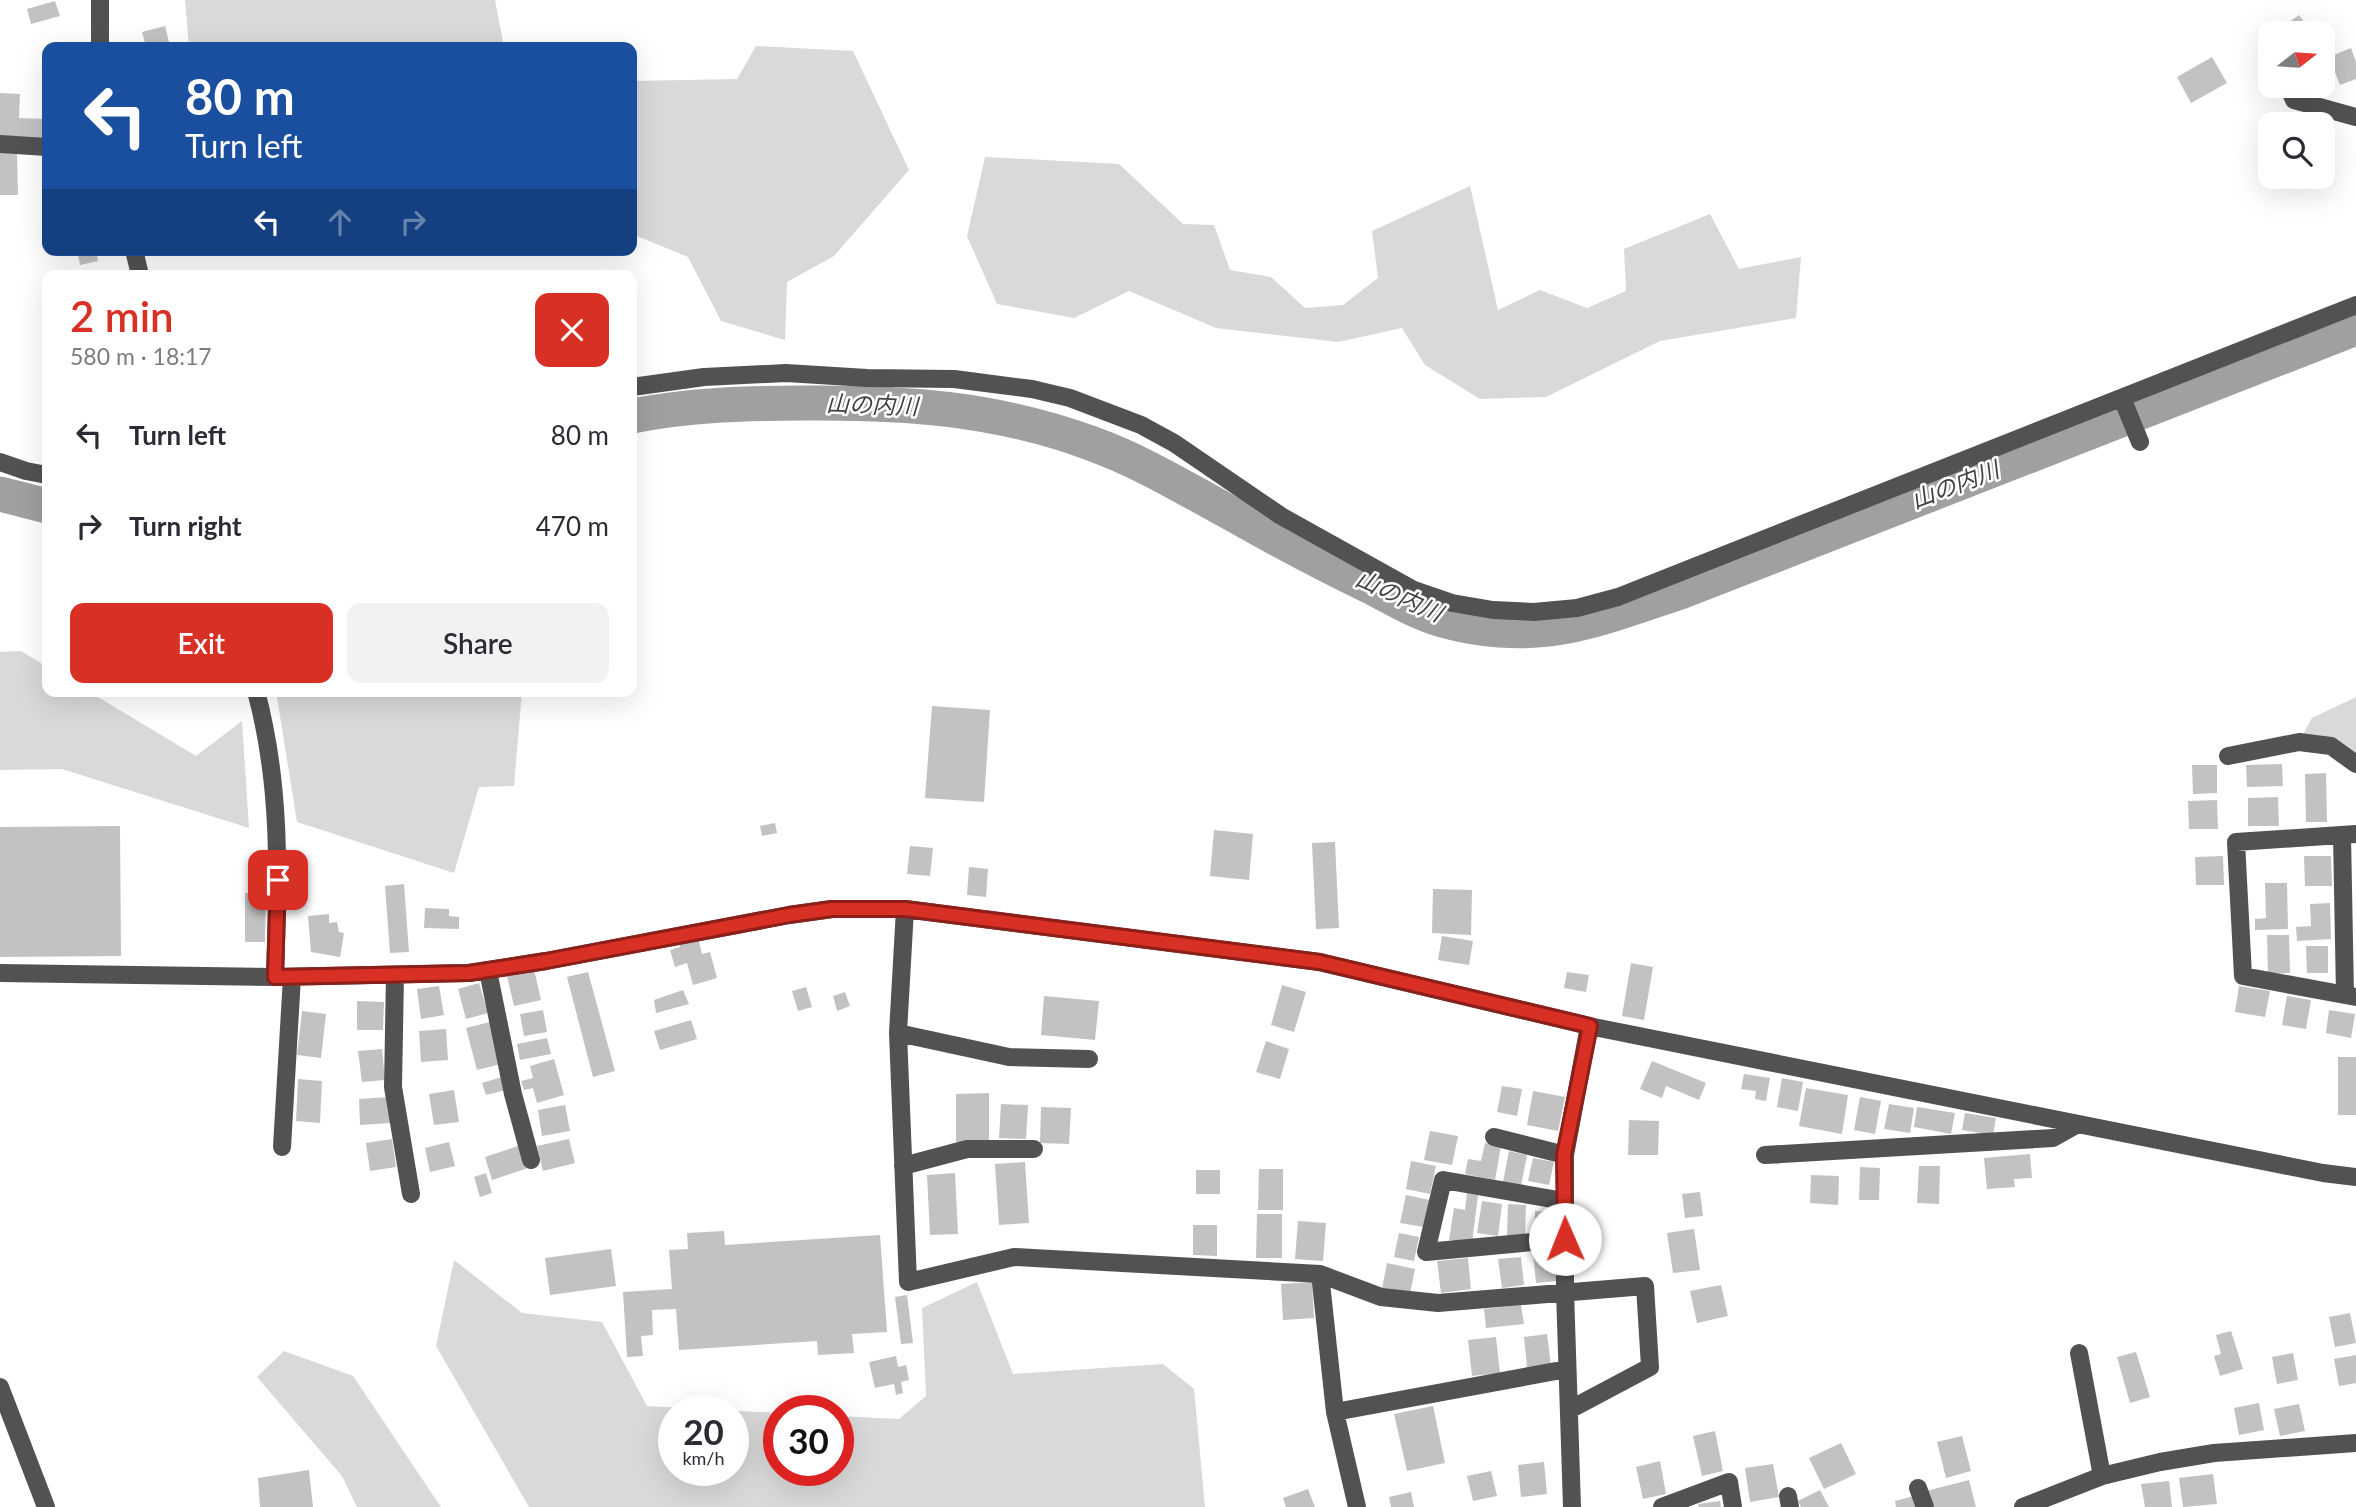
<!DOCTYPE html>
<meta charset="utf-8">
<style>
body{margin:0;font-family:Lato,"Noto Sans JP",sans-serif;background:#f2f2f3;color:#2b2b33;height:100vh;display:flex;flex-direction:column;font-size:26px;white-space:nowrap}
*{box-sizing:border-box;margin:0}
p{font-size:23px;color:#7c7c81}
.icon{flex:none;width:38px;height:38px;fill:none;stroke:currentColor;stroke-width:2;stroke-linecap:round;stroke-linejoin:round}
.map{position:relative;flex:1;overflow:hidden}
.drawer{position:absolute;left:42px;top:270px;width:595px;height:427px;display:flex;flex-direction:column;background:#fff;border-radius:14px;box-shadow:0 7px 28px #0002}
.drawer>*{flex:none}
.top-card{position:absolute;left:42px;top:42px;width:595px;height:214px;border-radius:14px;box-shadow:0 7px 28px #0002;background:#1a4fa0;color:#fff;overflow:hidden}
.needle{width:46px;rotate:73deg}
.controls{position:absolute;left:2258px;top:21px;display:grid;gap:14px}
.controls a{display:grid;place-items:center;width:77px;height:77px;border-radius:14px;background:#fff;box-shadow:0 7px 28px #0002;font-size:35px}
.speed{position:absolute;left:658px;top:1395px;display:flex;gap:14px;font-size:35px;font-weight:700;text-align:center}
.speed>*{display:grid;place-content:center;width:91px;height:91px;border-radius:50%;background:#fff;box-shadow:0 7px 28px #0002;line-height:1}
.speed small{font-size:18px;font-weight:400}
.speed .limit{border:10px solid #d22;background:#fff;color:#111}
.pin{position:absolute;display:grid;place-items:center;width:60px;height:60px;color:#fff;margin:-30px;border-radius:14px;box-shadow:0 4px 10px #0006}
.me{position:absolute;width:77px;margin:-38px;rotate:359deg;stroke-linejoin:round;filter:drop-shadow(0 0 5px #0008)}
.turn{display:flex;align-items:center;gap:24px;height:147px;padding:0 28px;font-size:32px}
.turn .icon{width:91px;height:91px;stroke-width:2.5}
.turn b{display:block;font-size:49px;line-height:60px}
.lanes{display:flex;align-items:center;height:66px;padding:0 28px;background:#0003;justify-content:center;gap:35px;direction:ltr}
.lanes .off{opacity:.35}
.round{display:grid;place-items:center;flex:none;width:74px;height:74px;border-radius:14px;background:#f2f2f3}
.head{display:flex;align-items:center;justify-content:space-between;height:119px;padding:0 28px}
h1{font-size:42px;font-weight:600;line-height:52px;color:#d93025}
.button{display:flex;gap:14px;margin-top:auto;padding:14px 28px}
.button a{flex:1;height:80px;border-radius:14px;background:#d93025;color:#fff;font-size:28px;font-weight:600;line-height:80px;text-align:center}
.button a+a{background:#f2f2f3;color:#2b2b33}
ul{padding:0;list-style:none}
li{display:flex;align-items:center;gap:21px;height:91px;padding:0 28px}
li div{flex:1}
li b{display:block;font-size:26px}
li em{font-style:normal}
.map>svg:first-child{display:block}
.green{fill:#d9d9d9;fill-rule:evenodd}
.lines{fill:none;stroke-linecap:round;stroke-linejoin:round}
.river{stroke:#a0a0a0;stroke-width:35}
.building{fill:#c2c2c2}
.minor{stroke:#525252;stroke-width:18}
.route-casing{stroke:#8d1f18;stroke-width:18}
.route{stroke:#d93025;stroke-width:12}
.labels{text-anchor:middle;stroke-width:5;stroke-linejoin:round;paint-order:stroke}
.water-label{font-size:23px;font-style:italic;fill:#414141;stroke:#fff}
</style>
<div class="map">
<svg width="2356" height="1507" viewBox="0 0 2356 1507">
<rect width="100%" height="100%" fill="#fff"/>
<path class="green" d="M 185,0 L 495,0 L 504,47 L 189,47 Z
M 756,46 L 853,51 L 909,170 L 834,256 L 787,282 L 785,340 L 721,321 L 688,257 L 632,234 L 632,81 L 737,79 Z
M 985,157 L 1119,164 L 1183,224 L 1214,225 L 1230,270 L 1271,277 L 1305,308 L 1343,305 L 1378,278 L 1372,231 L 1470,186 L 1498,310 L 1540,290 L 1587,308 L 1626,291 L 1624,249 L 1710,214 L 1739,269 L 1801,257 L 1796,318 L 1660,341 L 1546,397 L 1480,399 L 1425,365 L 1402,328 L 1338,342 L 1216,328 L 1129,291 L 1074,318 L 997,304 L 967,236 Z
M 21,651 L 47,667 L 47,691 L 88,691 L 196,756 L 242,721 L 249,828 L 62,769 L 0,770 L 0,652 Z
M 276,691 L 522,691 L 514,786 L 479,787 L 454,873 L 297,822 Z
M 2356,697 L 2356,754 L 2302,736 L 2312,718 Z
M 454,1260 L 522,1313 L 602,1322 L 647,1406 L 779,1413 L 779,1470 L 838,1470 L 838,1416 L 899,1419 L 926,1396 L 922,1308 L 977,1282 L 1013,1374 L 1163,1364 L 1194,1389 L 1205,1507 L 529,1507 L 436,1346 ZM 733,1410 L 733,1470 L 674,1470 L 674,1410 Z
M 284,1351 L 353,1376 L 441,1507 L 357,1507 L 342,1476 L 257,1377 Z"/>
<g class="lines">
<path class="river" d="M 632,416 C 689,405 745,403 803,403 C 905,402 996,408 1093,444 C 1140,461 1183,487 1227,511 C 1273,537 1321,563 1369,586 C 1395,599 1422,616 1450,622 C 1481,630 1518,633 1550,629 C 1595,623 1640,605 1683,591 L 2356,328
M 0,494 L 47,506"/>
</g>
<path class="building" d="M 55,1 L 60,16 L 31,24 L 27,9 Z
M 2299,15 L 2312,33 L 2280,33 L 2278,30 Z
M 165,26 L 170,46 L 146,47 L 142,32 Z
M 2351,48 L 2356,62 L 2356,79 L 2340,85 L 2329,57 Z
M 2212,57 L 2227,83 L 2191,103 L 2177,77 Z
M 0,93 L 20,94 L 19,118 L 47,119 L 47,139 L 0,136 Z
M 0,153 L 17,153 L 18,195 L 0,195 Z
M 77,250 L 96,250 L 98,261 L 80,265 Z
M 932,706 L 990,710 L 984,802 L 925,798 Z
M 2282,764 L 2283,786 L 2247,787 L 2246,765 Z
M 2192,765 L 2217,765 L 2217,793 L 2193,794 Z
M 2326,773 L 2327,822 L 2306,822 L 2305,774 Z
M 2278,797 L 2279,826 L 2248,826 L 2248,798 Z
M 2217,800 L 2218,829 L 2189,829 L 2188,801 Z
M 775,823 L 777,833 L 762,836 L 760,826 Z
M 120,826 L 121,956 L 0,957 L 0,827 Z
M 1214,830 L 1253,834 L 1249,880 L 1210,876 Z
M 1335,842 L 1339,928 L 1316,929 L 1312,843 Z
M 910,846 L 933,848 L 930,876 L 907,874 Z
M 2223,856 L 2224,885 L 2196,885 L 2195,857 Z
M 2304,856 L 2331,856 L 2332,886 L 2305,886 Z
M 969,867 L 988,869 L 986,897 L 967,895 Z
M 2265,883 L 2287,883 L 2288,929 L 2255,930 L 2255,919 L 2266,918 Z
M 404,884 L 409,952 L 390,953 L 385,886 Z
M 1433,889 L 1472,890 L 1471,935 L 1432,933 Z
M 245,893 L 266,893 L 265,942 L 245,942 Z
M 2330,903 L 2331,939 L 2297,941 L 2296,927 L 2311,926 L 2310,904 Z
M 425,908 L 449,909 L 449,916 L 459,917 L 459,929 L 424,928 Z
M 329,914 L 329,923 L 337,922 L 339,932 L 344,933 L 340,957 L 311,952 L 308,916 Z
M 2267,935 L 2289,935 L 2290,973 L 2268,974 Z
M 1442,936 L 1473,941 L 1469,965 L 1438,960 Z
M 698,938 L 702,954 L 710,952 L 717,978 L 693,985 L 687,963 L 675,967 L 670,950 L 680,947 L 679,944 Z
M 2306,946 L 2328,946 L 2328,973 L 2307,973 Z
M 1631,963 L 1653,967 L 1644,1020 L 1622,1016 Z
M 534,969 L 541,1000 L 514,1006 L 507,976 Z
M 588,972 L 615,1071 L 593,1077 L 567,977 Z
M 1567,972 L 1589,975 L 1586,992 L 1564,988 Z
M 479,983 L 488,1013 L 466,1019 L 458,989 Z
M 1282,985 L 1306,992 L 1294,1032 L 1271,1025 Z
M 439,986 L 444,1015 L 421,1019 L 417,989 Z
M 2239,986 L 2270,991 L 2265,1017 L 2235,1012 Z
M 806,987 L 812,1007 L 798,1011 L 792,991 Z
M 683,990 L 689,1004 L 656,1013 L 654,1000 Z
M 845,992 L 850,1006 L 837,1011 L 833,996 Z
M 1044,996 L 1099,1001 L 1095,1040 L 1041,1035 Z
M 2287,996 L 2311,1000 L 2306,1029 L 2282,1025 Z
M 357,1001 L 384,1002 L 383,1030 L 357,1030 Z
M 543,1010 L 547,1032 L 524,1036 L 520,1014 Z
M 2329,1010 L 2355,1014 L 2351,1038 L 2326,1033 Z
M 302,1011 L 326,1014 L 321,1058 L 297,1055 Z
M 691,1020 L 697,1039 L 660,1050 L 654,1031 Z
M 490,1022 L 501,1064 L 477,1070 L 466,1028 Z
M 446,1029 L 448,1060 L 421,1062 L 419,1031 Z
M 547,1038 L 551,1054 L 520,1060 L 517,1044 Z
M 1266,1041 L 1289,1049 L 1280,1079 L 1256,1072 Z
M 382,1049 L 385,1080 L 362,1082 L 358,1051 Z
M 2338,1057 L 2356,1057 L 2356,1115 L 2338,1115 Z
M 554,1059 L 564,1095 L 537,1103 L 533,1088 L 524,1090 L 521,1081 L 533,1078 L 530,1066 Z
M 1652,1061 L 1706,1083 L 1699,1100 L 1666,1086 L 1662,1098 L 1640,1089 Z
M 1744,1074 L 1770,1078 L 1766,1101 L 1755,1099 L 1756,1091 L 1741,1089 Z
M 502,1077 L 506,1090 L 486,1095 L 482,1083 Z
M 1782,1078 L 1803,1082 L 1798,1111 L 1777,1107 Z
M 298,1079 L 322,1081 L 320,1123 L 296,1121 Z
M 1502,1086 L 1522,1089 L 1517,1116 L 1497,1112 Z
M 1806,1088 L 1848,1095 L 1842,1134 L 1799,1126 Z
M 454,1090 L 459,1122 L 434,1125 L 429,1094 Z
M 1533,1091 L 1565,1097 L 1558,1131 L 1527,1125 Z
M 989,1093 L 989,1142 L 956,1142 L 956,1094 Z
M 389,1097 L 391,1123 L 360,1125 L 359,1099 Z
M 1860,1097 L 1881,1101 L 1875,1134 L 1854,1130 Z
M 1001,1104 L 1028,1105 L 1026,1139 L 999,1138 Z
M 1889,1104 L 1914,1108 L 1910,1133 L 1884,1129 Z
M 565,1105 L 570,1131 L 542,1136 L 538,1110 Z
M 1041,1107 L 1071,1108 L 1069,1144 L 1040,1143 Z
M 1917,1107 L 1955,1113 L 1951,1134 L 1914,1127 Z
M 1965,1113 L 1996,1118 L 1993,1135 L 1962,1130 Z
M 1629,1120 L 1659,1121 L 1658,1155 L 1628,1155 Z
M 1430,1131 L 1458,1136 L 1452,1165 L 1424,1160 Z
M 392,1139 L 396,1167 L 370,1171 L 366,1143 Z
M 569,1139 L 575,1163 L 543,1171 L 537,1146 Z
M 449,1142 L 455,1166 L 430,1172 L 425,1148 Z
M 1485,1143 L 1501,1146 L 1495,1180 L 1465,1174 L 1468,1159 L 1481,1161 Z
M 521,1145 L 528,1168 L 492,1180 L 485,1157 Z
M 1509,1151 L 1527,1155 L 1521,1186 L 1503,1182 Z
M 2030,1154 L 2032,1178 L 2014,1179 L 2015,1187 L 1987,1189 L 1984,1158 Z
M 1533,1158 L 1554,1162 L 1549,1185 L 1528,1181 Z
M 1411,1161 L 1436,1166 L 1430,1194 L 1406,1189 Z
M 1025,1162 L 1029,1223 L 999,1225 L 995,1164 Z
M 1919,1166 L 1940,1166 L 1939,1204 L 1917,1203 Z
M 1860,1167 L 1880,1168 L 1879,1200 L 1859,1200 Z
M 1259,1169 L 1283,1169 L 1283,1210 L 1258,1210 Z
M 1196,1170 L 1220,1170 L 1220,1194 L 1196,1194 Z
M 486,1173 L 492,1193 L 480,1197 L 474,1177 Z
M 955,1173 L 958,1234 L 930,1235 L 927,1175 Z
M 1811,1175 L 1839,1176 L 1838,1205 L 1810,1203 Z
M 1700,1192 L 1703,1216 L 1685,1218 L 1682,1194 Z
M 1467,1193 L 1478,1195 L 1472,1243 L 1449,1240 L 1454,1208 L 1465,1210 Z
M 1406,1195 L 1430,1200 L 1424,1227 L 1400,1223 Z
M 1482,1201 L 1502,1204 L 1498,1236 L 1477,1233 Z
M 1508,1204 L 1526,1205 L 1525,1235 L 1507,1235 Z
M 1535,1211 L 1556,1212 L 1556,1236 L 1535,1236 Z
M 1257,1214 L 1282,1214 L 1282,1258 L 1256,1258 Z
M 1298,1221 L 1326,1223 L 1323,1261 L 1295,1259 Z
M 1193,1225 L 1217,1225 L 1217,1256 L 1193,1255 Z
M 1694,1229 L 1700,1270 L 1673,1273 L 1667,1233 Z
M 724,1231 L 725,1245 L 880,1235 L 887,1332 L 852,1334 L 854,1353 L 818,1355 L 817,1341 L 679,1350 L 676,1309 L 652,1310 L 653,1335 L 641,1336 L 643,1356 L 627,1357 L 623,1292 L 672,1289 L 669,1250 L 688,1249 L 687,1233 Z
M 1399,1233 L 1419,1237 L 1414,1261 L 1394,1257 Z
M 611,1249 L 616,1286 L 550,1295 L 545,1258 Z
M 1553,1251 L 1557,1281 L 1536,1283 L 1533,1253 Z
M 1521,1257 L 1524,1285 L 1502,1288 L 1498,1259 Z
M 1468,1258 L 1471,1289 L 1441,1293 L 1437,1261 Z
M 1387,1263 L 1415,1269 L 1410,1294 L 1382,1289 Z
M 1312,1282 L 1314,1318 L 1283,1320 L 1281,1284 Z
M 1721,1285 L 1728,1316 L 1697,1323 L 1690,1291 Z
M 907,1295 L 913,1343 L 901,1344 L 895,1297 Z
M 1521,1305 L 1524,1324 L 1486,1328 L 1484,1309 Z
M 2350,1313 L 2356,1343 L 2335,1347 L 2329,1317 Z
M 2231,1331 L 2243,1369 L 2220,1376 L 2214,1356 L 2221,1354 L 2216,1335 Z
M 1547,1334 L 1551,1365 L 1527,1367 L 1524,1337 Z
M 1496,1337 L 1500,1373 L 1472,1376 L 1468,1340 Z
M 2136,1352 L 2150,1397 L 2130,1403 L 2117,1357 Z
M 2293,1353 L 2298,1380 L 2277,1384 L 2272,1357 Z
M 2356,1355 L 2356,1383 L 2339,1386 L 2334,1359 Z
M 896,1356 L 898,1367 L 906,1365 L 909,1380 L 901,1382 L 903,1393 L 896,1395 L 894,1384 L 875,1388 L 869,1362 Z
M 2259,1403 L 2264,1430 L 2239,1435 L 2234,1408 Z
M 2299,1404 L 2305,1431 L 2280,1436 L 2274,1409 Z
M 1433,1406 L 1445,1463 L 1407,1471 L 1394,1414 Z
M 1715,1431 L 1723,1471 L 1702,1476 L 1693,1436 Z
M 1962,1436 L 1971,1471 L 1946,1478 L 1937,1442 Z
M 1841,1443 L 1856,1474 L 1824,1489 L 1809,1458 Z
M 1660,1461 L 1666,1494 L 1643,1499 L 1636,1467 Z
M 1544,1462 L 1547,1494 L 1521,1497 L 1518,1465 Z
M 1773,1464 L 1779,1497 L 1750,1502 L 1745,1468 Z
M 309,1470 L 313,1507 L 260,1507 L 258,1478 Z
M 1491,1471 L 1497,1496 L 1473,1501 L 1467,1476 Z
M 2213,1474 L 2217,1504 L 2183,1507 L 2179,1478 Z
M 1969,1480 L 1976,1507 L 1930,1507 L 1926,1491 Z
M 2169,1481 L 2172,1507 L 2145,1507 L 2141,1484 Z
M 1308,1489 L 1315,1507 L 1286,1507 L 1283,1498 Z
M 1820,1490 L 1829,1507 L 1801,1507 L 1798,1501 Z
M 1411,1492 L 1414,1507 L 1391,1507 L 1389,1497 Z
M 1914,1496 L 1917,1507 L 1896,1507 L 1895,1501 Z
M 1720,1501 L 1721,1507 L 1699,1507 L 1698,1504 Z"/>
<g class="lines">
<path class="minor" d="M 100,0 L 100,47
M 2288,86 L 2294,100 L 2356,117
M 0,144 L 47,147
M 134,250 L 140,275
M 632,387 L 704,377 L 786,373 L 867,378 L 954,379 L 1032,389 L 1070,398 L 1141,425 L 1174,443 L 1281,516 L 1414,590 L 1452,603 L 1493,610 L 1534,612 L 1577,608 L 1618,597 L 2356,305
M 2122,398 L 2140,442
M 0,462 L 26,471 L 47,475
M 256,691 C 282,788 278,878 275,977
M 2228,756 L 2299,742 L 2331,746 L 2356,764
M 2356,834 L 2236,842 L 2243,976 L 2356,997
M 2342,835 L 2345,995
M 905,909 L 898,1033 L 908,1282 L 1014,1257 L 1320,1274 L 1381,1297 L 1438,1303 L 1645,1286 L 1650,1367 L 1569,1410
M 488,971 L 513,1094 L 531,1160
M 0,973 L 275,977 L 469,973 L 546,961 L 789,915 L 832,909 L 905,909 L 1319,962 L 1589,1026 L 2323,1173 L 2356,1177
M 395,975 L 393,1087 L 411,1194
M 898,1033 L 1009,1057 L 1089,1059
M 1494,1137 L 1565,1155
M 282,1147 L 292,977
M 1765,1155 L 2053,1138 L 2078,1124
M 903,1166 L 967,1149 L 1034,1149
M 1564,1201 L 1443,1180 L 1426,1252 L 1565,1239
M 1320,1274 L 1335,1412 L 1357,1507
M 2079,1353 L 2102,1476
M 0,1387 L 46,1507
M 1335,1412 L 1567,1369
M 1918,1488 L 1925,1507
M 1788,1496 L 1790,1507
M 1572,1507 L 1565,1291 L 1565,1155 L 1589,1026
M 1662,1507 L 1729,1482 L 1733,1507
M 2023,1507 L 2102,1476 L 2160,1462 L 2214,1453 L 2356,1443"/>
</g>
<g class="lines">
<defs>
<path id="route" d="M 278,880 L 275,977 L 469,973 L 546,961 L 789,915 L 832,909 L 905,909 L 1320,962 L 1590,1026 L 1564,1155 L 1565,1239"/>
</defs>
<use href="#route" class="route-casing"/>
<use href="#route" class="route"/>
</g>
<g class="labels">
<g class="water-label">
<text transform="translate(872 405) rotate(2)" y="8">山の内川</text>
<text transform="translate(1955 485) rotate(-21)" y="8">山の内川</text>
<text transform="translate(1399 596) rotate(24)" y="8">山の内川</text>
</g>
</g>
</svg>
<div class="controls">
<a><svg class="needle" viewBox="-14 -14 28 28"><path d="M0-13l5 13h-10z" fill="#e53935"/><path d="M0 13l5-13h-10z" fill="#7c7c81"/></svg></a>
<a><svg class="icon" aria-label="search" viewBox="0 0 24 24"><circle cx="10" cy="10" r="6"/><path d="M15 15l6 6"/></svg></a>
</div>
<div class="speed"><div>20<small>km/h</small></div><div class="limit">30</div></div>
<div class="pin" style="left:278px;top:880px;background:#d93025"><svg class="icon" aria-label="arrive" viewBox="0 0 24 24"><path d="M6 21V4h12l-3 4 3 4H6"/></svg></div>
<svg class="me" style="left:1565px;top:1239px" viewBox="-20 -20 40 40"><circle r="19" fill="#fff"/><path d="M0-13L10 11 0 6-10 11z" fill="#d93025"/></svg>
<div class="top-card">
<div class="turn"><svg class="icon" aria-label="left" viewBox="0 0 24 24"><path d="M17 20v-9H6M10 6l-5 5 5 5"/></svg><div><b>80 m</b>Turn left</div></div>
<div class="lanes"><svg class="icon" aria-label="left" viewBox="0 0 24 24"><path d="M17 20v-9H6M10 6l-5 5 5 5"/></svg><svg class="icon off" aria-label="ahead" viewBox="0 0 24 24"><path d="M12 20V5M6 11l6-6 6 6"/></svg><svg class="icon off" aria-label="right" viewBox="0 0 24 24"><path d="M7 20v-9h11M14 6l5 5-5 5"/></svg></div>
</div>
<section class="drawer">
<div class="head"><div><h1>2 min</h1><p>580 m · 18:17</p></div><a class="round" style="background:#d93025;color:#fff"><svg class="icon" aria-label="close" viewBox="0 0 24 24"><path d="M6 6l12 12M18 6L6 18"/></svg></a></div>
<ul>
<li><svg class="icon" aria-label="left" viewBox="0 0 24 24"><path d="M17 20v-9H6M10 6l-5 5 5 5"/></svg><div><b>Turn left</b></div><em>80 m</em></li>
<li><svg class="icon" aria-label="right" viewBox="0 0 24 24"><path d="M7 20v-9h11M14 6l5 5-5 5"/></svg><div><b>Turn right</b></div><em>470 m</em></li>
</ul>
<div class="button"><a>Exit</a><a>Share</a></div>
</section>
</div>
